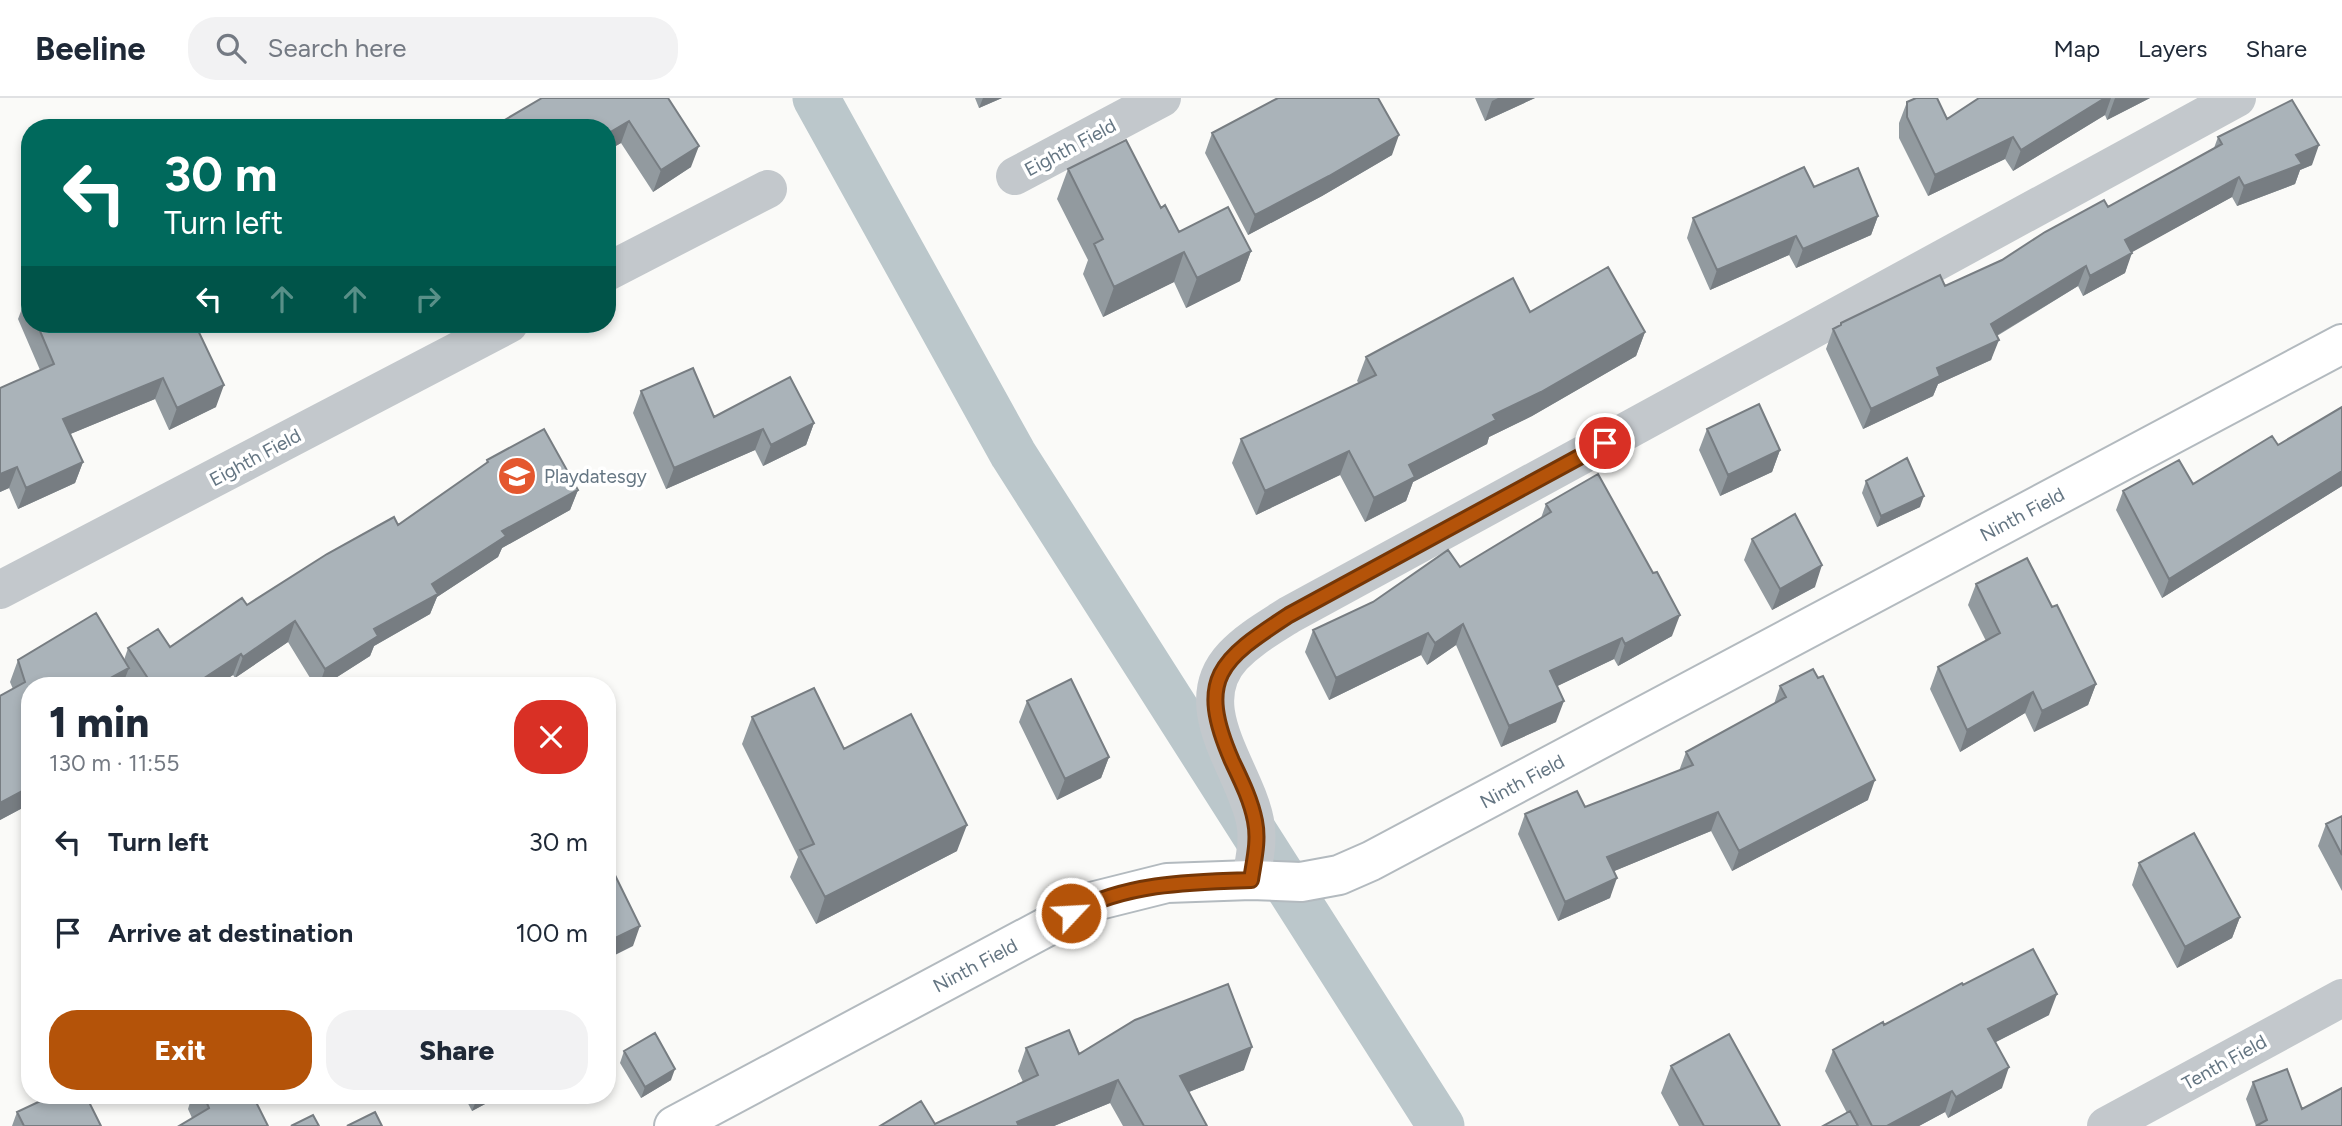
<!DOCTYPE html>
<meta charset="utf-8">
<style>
body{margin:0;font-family:Figtree,sans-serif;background:#f2f2f3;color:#1f2937;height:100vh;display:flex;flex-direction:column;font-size:26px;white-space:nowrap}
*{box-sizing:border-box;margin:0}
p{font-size:23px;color:#747a83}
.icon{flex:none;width:38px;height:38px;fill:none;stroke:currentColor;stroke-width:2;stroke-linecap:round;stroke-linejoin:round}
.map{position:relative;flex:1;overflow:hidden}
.drawer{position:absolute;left:21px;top:579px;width:595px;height:427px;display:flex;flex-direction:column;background:#fff;border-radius:28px;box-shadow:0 4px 10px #0003}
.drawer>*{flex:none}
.guide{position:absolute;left:21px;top:21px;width:595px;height:214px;border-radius:28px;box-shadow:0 4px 10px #0003;background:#00695c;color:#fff;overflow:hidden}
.pin{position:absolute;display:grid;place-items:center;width:60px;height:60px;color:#fff;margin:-30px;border:4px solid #fff;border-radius:50%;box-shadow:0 2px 7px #0007}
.me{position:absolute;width:77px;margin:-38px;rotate:65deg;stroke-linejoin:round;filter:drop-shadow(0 0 5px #0008)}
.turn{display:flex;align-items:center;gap:24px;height:147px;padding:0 28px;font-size:32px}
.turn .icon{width:91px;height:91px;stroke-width:2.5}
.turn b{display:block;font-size:49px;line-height:60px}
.lanes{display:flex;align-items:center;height:66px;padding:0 28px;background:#0003;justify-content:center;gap:35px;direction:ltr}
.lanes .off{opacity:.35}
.round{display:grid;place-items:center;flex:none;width:74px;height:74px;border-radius:28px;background:#f2f2f3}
.overview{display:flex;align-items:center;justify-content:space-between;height:119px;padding:0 28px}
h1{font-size:42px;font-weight:800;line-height:52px}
.cta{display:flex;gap:14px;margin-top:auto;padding:14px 28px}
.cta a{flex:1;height:80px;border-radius:28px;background:#b45309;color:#fff;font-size:28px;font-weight:800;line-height:80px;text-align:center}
.cta a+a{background:#f2f2f3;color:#1f2937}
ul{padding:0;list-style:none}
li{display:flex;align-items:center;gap:21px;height:91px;padding:0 28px}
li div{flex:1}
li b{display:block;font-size:26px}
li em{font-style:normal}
header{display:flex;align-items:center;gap:42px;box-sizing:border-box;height:98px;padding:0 35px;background:#fff;border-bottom:2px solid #e0e1e3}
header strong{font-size:33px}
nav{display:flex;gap:38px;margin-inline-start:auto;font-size:24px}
.search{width:490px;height:63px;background:#f2f2f3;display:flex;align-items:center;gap:18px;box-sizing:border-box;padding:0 24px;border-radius:28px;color:#747a83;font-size:26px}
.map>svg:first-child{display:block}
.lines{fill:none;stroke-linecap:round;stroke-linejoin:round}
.canal{stroke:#bbc7cb;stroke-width:47}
.secondary-casing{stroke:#b3babf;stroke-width:42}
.street{stroke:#c3c8cc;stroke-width:38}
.secondary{stroke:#fff;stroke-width:38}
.wall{fill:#929a9f}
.shaded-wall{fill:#777d82}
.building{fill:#aab3b9;stroke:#777d82;stroke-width:2}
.route-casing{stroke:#753606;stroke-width:18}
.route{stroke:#b45309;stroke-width:12}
.labels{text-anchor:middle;stroke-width:7;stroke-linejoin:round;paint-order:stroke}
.street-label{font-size:19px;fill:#657683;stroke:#fff}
.poi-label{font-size:19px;fill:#657683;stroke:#fff;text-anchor:start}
</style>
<header>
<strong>Beeline</strong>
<div class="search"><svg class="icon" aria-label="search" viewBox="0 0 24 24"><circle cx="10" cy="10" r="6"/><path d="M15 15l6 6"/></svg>Search here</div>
<nav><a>Map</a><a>Layers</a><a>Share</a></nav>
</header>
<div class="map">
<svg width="2342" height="1028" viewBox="0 0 2342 1028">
<rect width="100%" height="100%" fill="#fafaf8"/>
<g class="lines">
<path class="canal" d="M 816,0 L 1013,356 L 1441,1028"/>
<defs>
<path id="secondary" d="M 674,1028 L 1095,803 L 1167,785 L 1251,782 L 1301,784 L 1339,777 L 1371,763 L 2342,246"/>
</defs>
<use href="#secondary" class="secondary-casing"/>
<path class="street" d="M 1015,78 L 1162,0
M 607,174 L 768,91
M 0,492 L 509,226
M 1251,782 C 1254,762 1259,743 1255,723 C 1245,671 1186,608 1233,558 C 1249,541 1269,530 1289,517 L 2237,0
M 2106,1028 L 2342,900"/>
<use href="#secondary" class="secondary"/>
</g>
<path class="wall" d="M 668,0 L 691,69 L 653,94 L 621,45 L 607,53 L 607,30 Z
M 975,0 L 1002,0 L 979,10 Z
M 1475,0 L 1535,0 L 1485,23 Z
M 1979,0 L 2150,0 L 2107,22 L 2105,17 L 2013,73 L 2005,61 L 1928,98 L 1899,40 L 1899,25 L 1907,4 L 1947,21 Z
M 1379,2 L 1392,57 L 1322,98 L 1248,137 L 1205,55 L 1212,35 Z
M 2218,39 L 2312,67 L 2300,72 L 2295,86 L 2237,108 L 2232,99 L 2131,154 L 2125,175 L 2083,198 L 2078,188 L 1997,238 L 1991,262 L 1938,286 L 1933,298 L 1863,331 L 1826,251 L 1833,231 L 1840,228 L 1841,225 L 1945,188 L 2002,162 L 2108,109 L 2214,50 Z
M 1068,71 L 1161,110 L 1179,134 L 1251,153 L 1240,183 L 1186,210 L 1174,184 L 1103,219 L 1083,176 L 1088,162 L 1057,101 Z
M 1814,89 L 1878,118 L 1871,137 L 1796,170 L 1789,157 L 1710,192 L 1687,140 L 1693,120 Z
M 30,198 L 30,226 L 94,226 L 216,309 L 169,332 L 155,301 L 70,336 L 83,364 L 75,385 L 18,411 L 9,390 L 0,394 L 0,290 L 40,272 L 18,221 L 26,200 Z
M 1530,214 L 1645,234 L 1636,258 L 1532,318 L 1489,339 L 1487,346 L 1413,384 L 1406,403 L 1365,424 L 1340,377 L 1256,417 L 1232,365 L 1241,341 L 1359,285 L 1357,283 L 1366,259 Z
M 314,226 L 333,226 L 319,234 Z
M 641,293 L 714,319 L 814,325 L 806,347 L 763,368 L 755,352 L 666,391 L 633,315 Z
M 2342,309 L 2342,388 L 2162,500 L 2116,412 L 2123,393 L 2193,386 L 2278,347 Z
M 1707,331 L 1780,352 L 1772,374 L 1720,398 L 1699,352 Z
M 487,362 L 578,392 L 570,412 L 502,450 L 498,459 L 437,499 L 430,516 L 374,548 L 370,558 L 323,588 L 315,588 L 288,544 L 235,580 L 233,577 L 216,588 L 132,588 L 126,579 L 122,588 L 30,588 L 30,706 L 0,722 L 13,591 L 10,584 L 18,562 L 124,562 L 128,550 L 170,549 L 247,507 L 398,427 L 486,366 Z
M 1866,383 L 1920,409 L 1877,429 L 1862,395 Z
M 1546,406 L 1672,538 L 1618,568 L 1614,561 L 1557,588 L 1556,624 L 1501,649 L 1456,547 L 1427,567 L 1421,557 L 1329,602 L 1305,554 L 1313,532 L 1460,469 L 1541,420 Z
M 1752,441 L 1815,489 L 1772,512 L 1744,462 Z
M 1976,486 L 2052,509 L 2096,586 L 2088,607 L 2034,634 L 2025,615 L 1960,654 L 1930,591 L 1938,569 L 1986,543 L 1968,507 Z
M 1780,588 L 1868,702 L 1732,773 L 1711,733 L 1614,773 L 1610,800 L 1558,823 L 1518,736 L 1525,716 L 1585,709 L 1679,673 L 1686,654 L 1774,606 Z
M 1027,603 L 1109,659 L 1101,680 L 1057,702 L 1019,624 Z
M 752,619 L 844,651 L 957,753 L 816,826 L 790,779 L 798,759 L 742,646 Z
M 2342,718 L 2342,793 L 2318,748 L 2326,726 Z
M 2139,765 L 2240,819 L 2232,840 L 2177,870 L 2132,787 Z
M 1963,887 L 2049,917 L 1996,944 L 2002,990 L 1948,1020 L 1945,1014 L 1919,1028 L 1823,1028 L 1847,1015 L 1825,973 L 1833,952 Z
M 1026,950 L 1079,956 L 1244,972 L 1189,994 L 1207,1028 L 1123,1028 L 1110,1005 L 1054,1028 L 880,1028 L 935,1026 L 1023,984 L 1018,973 Z
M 624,953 L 671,982 L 641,1000 L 620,965 Z
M 1671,968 L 1780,1028 L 1679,1028 L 1661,995 Z
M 2253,984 L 2302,1011 L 2342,1028 L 2256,1028 L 2246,1001 Z
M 192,998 L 253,998 L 192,1020 L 188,1011 Z
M 464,998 L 500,998 L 472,1013 Z
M 17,1014 L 101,1028 L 12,1028 Z"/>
<path class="shaded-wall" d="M 983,0 L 1002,0 L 979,10 Z
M 1498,0 L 1535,0 L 1485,23 L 1492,3 Z
M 2105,0 L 2111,0 L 2105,17 L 2013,73 L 2021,52 Z
M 2115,0 L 2150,0 L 2107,22 Z
M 629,23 L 621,45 L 607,53 L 607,36 Z
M 1399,37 L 1392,57 L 1322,98 L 1248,137 L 1255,117 Z
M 2013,39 L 2005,61 L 1928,98 L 1935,77 Z
M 2319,47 L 2312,67 L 2300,72 L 2295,86 L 2237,108 L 2244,88 L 2296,57 Z
M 699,48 L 691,69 L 653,94 L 661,72 Z
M 2239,79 L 2232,99 L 2118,162 L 2125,142 Z
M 1878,118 L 1871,137 L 1796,170 L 1803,151 Z
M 1796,138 L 1789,157 L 1710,192 L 1717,172 Z
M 1251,153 L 1240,183 L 1186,210 L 1197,180 Z
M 1184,154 L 1174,184 L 1103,219 L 1114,189 Z
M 2132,155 L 2125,175 L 2083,198 L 2090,178 Z
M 2086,168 L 2078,188 L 1984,245 L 1991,226 Z
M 322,226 L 333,226 L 319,234 Z
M 1645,234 L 1636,258 L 1532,318 L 1489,339 L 1487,346 L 1413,384 L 1406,403 L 1365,424 L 1374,400 L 1409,367 L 1493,317 Z
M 1999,242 L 1991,262 L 1938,286 L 1933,298 L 1863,331 L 1871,311 L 1937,270 Z
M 163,280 L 155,301 L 56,342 L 63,321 Z
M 224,287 L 216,309 L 169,332 L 177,310 Z
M 814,325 L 806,347 L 763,368 L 771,347 Z
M 763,331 L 755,352 L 666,391 L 674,370 Z
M 1780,352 L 1772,374 L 1720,398 L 1728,377 Z
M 1349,353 L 1340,377 L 1256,417 L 1265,393 Z
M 83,364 L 75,385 L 18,411 L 26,390 Z
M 17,369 L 9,390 L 0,394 L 0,376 Z
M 2342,373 L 2342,388 L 2162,500 L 2169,481 Z
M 578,392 L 570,412 L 502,450 L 498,459 L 437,499 L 430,516 L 374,548 L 370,558 L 323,588 L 319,588 L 325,571 L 432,486 L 502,433 Z
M 1924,398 L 1920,409 L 1877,429 L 1881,418 Z
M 1822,467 L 1815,489 L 1772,512 L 1780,491 Z
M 1680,517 L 1672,538 L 1618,568 L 1625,546 Z
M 295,523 L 288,544 L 235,580 L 243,559 Z
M 1463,526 L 1456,547 L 1427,567 L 1435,545 Z
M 1428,535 L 1421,557 L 1329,602 L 1336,580 Z
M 1622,540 L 1614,561 L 1543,595 L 1550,573 Z
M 241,556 L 233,577 L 216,588 L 192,588 Z
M 129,570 L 122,588 L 96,588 Z
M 2096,586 L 2088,607 L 2034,634 L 2042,613 Z
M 2033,594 L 2025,615 L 1960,654 L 1967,632 Z
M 1564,603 L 1556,624 L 1501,649 L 1509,628 Z
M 1109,659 L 1101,680 L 1057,702 L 1065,681 Z
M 1875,682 L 1868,702 L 1732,773 L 1739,753 Z
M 30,689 L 30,706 L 0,722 L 0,705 Z
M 1718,714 L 1711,733 L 1600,779 L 1607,759 Z
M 967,727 L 957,753 L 816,826 L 825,799 Z
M 1617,780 L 1610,800 L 1558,823 L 1565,804 Z
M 2240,819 L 2232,840 L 2177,870 L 2185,849 Z
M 640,828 L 633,848 L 607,861 L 607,844 Z
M 2057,896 L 2049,917 L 1980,952 L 1988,931 Z
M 1252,949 L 1244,972 L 1171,1001 L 1180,978 Z
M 2009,969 L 2002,990 L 1948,1020 L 1956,999 Z
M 675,971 L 671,982 L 641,1000 L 645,989 Z
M 1118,982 L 1110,1005 L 1054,1028 L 1016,1028 L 1017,1024 Z
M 1952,993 L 1945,1014 L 1919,1028 L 1887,1028 Z
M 478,998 L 500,998 L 472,1013 Z"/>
<path class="building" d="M 542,0 L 668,0 L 699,48 L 661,72 L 629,23 L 607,36 L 607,30 L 491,30 Z
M 1278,0 L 1378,0 L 1399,37 L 1329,78 L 1255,117 L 1212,35 Z
M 1916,0 L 1937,0 L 1947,21 L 1979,0 L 2105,0 L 2021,52 L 2013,39 L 1935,77 L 1907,19 L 1907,4 Z
M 2292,2 L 2319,47 L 2296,57 L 2302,66 L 2244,88 L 2239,79 L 2125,142 L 2132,155 L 2090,178 L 2086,168 L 1991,226 L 1999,242 L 1937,270 L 1940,278 L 1871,311 L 1833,231 L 1841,227 L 1841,225 L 1940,177 L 1945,188 L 2002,162 L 2045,134 L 2104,102 L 2108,109 L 2222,46 L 2218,39 Z
M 462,23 L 466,30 L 452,30 Z
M 1126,42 L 1161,110 L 1165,107 L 1179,134 L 1228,109 L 1251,153 L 1197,180 L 1184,154 L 1114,189 L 1094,146 L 1103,141 L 1068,71 Z
M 1804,69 L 1814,89 L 1858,70 L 1878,118 L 1803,151 L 1796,138 L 1717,172 L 1693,120 Z
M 1608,169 L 1645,234 L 1541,294 L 1493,317 L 1496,322 L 1409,367 L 1415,379 L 1374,400 L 1349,353 L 1265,393 L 1241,341 L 1376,277 L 1366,259 L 1513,180 L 1530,214 Z
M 30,198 L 30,209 L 26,200 Z
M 37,226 L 94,226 L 95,227 L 97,226 L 195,226 L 224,287 L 177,310 L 163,280 L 63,321 L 83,364 L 26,390 L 17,369 L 0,376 L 0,290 L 54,266 Z
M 693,270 L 714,319 L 790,279 L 814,325 L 771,347 L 763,331 L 674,370 L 641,293 Z
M 1759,306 L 1780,352 L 1728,377 L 1707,331 Z
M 2342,309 L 2342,373 L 2169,481 L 2123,393 L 2179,362 L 2193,386 L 2272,338 L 2278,347 Z
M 544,331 L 578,392 L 502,433 L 506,438 L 432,486 L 438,496 L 374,531 L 378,538 L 325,571 L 295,523 L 243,559 L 241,556 L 192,588 L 153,588 L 128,550 L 158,531 L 170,549 L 242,500 L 247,507 L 327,456 L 394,419 L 398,427 L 488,364 L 487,362 Z
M 1907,360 L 1924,398 L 1881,418 L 1866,383 Z
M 1598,376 L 1653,475 L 1657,474 L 1680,517 L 1625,546 L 1622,540 L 1550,573 L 1564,603 L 1509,628 L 1463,526 L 1435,545 L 1428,535 L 1336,580 L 1313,532 L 1373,504 L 1448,452 L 1460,469 L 1551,414 L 1546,406 Z
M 1795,416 L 1822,467 L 1780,491 L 1752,441 Z
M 2027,460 L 2052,509 L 2057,507 L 2096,586 L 2042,613 L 2033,594 L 1967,632 L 1938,569 L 2000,535 L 1976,486 Z
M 96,515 L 129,570 L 96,588 L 30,588 L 30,689 L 0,705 L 0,598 L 25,584 L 18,562 Z
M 1813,571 L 1818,580 L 1823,578 L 1875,682 L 1739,753 L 1718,714 L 1607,759 L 1617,780 L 1565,804 L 1525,716 L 1577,693 L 1585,709 L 1693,667 L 1686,654 L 1786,599 L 1780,588 Z
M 1071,581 L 1109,659 L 1065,681 L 1027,603 Z
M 814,590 L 844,651 L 911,616 L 967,727 L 825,799 L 800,752 L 814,746 L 752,619 Z
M 2342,718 L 2342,757 L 2326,726 Z
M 2194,735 L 2240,819 L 2185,849 L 2139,765 Z
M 610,767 L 640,828 L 607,844 L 607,769 Z
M 2033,851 L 2057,896 L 1988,931 L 2009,969 L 1956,999 L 1952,993 L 1887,1028 L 1872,1028 L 1833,952 L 1883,924 L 1884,927 L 1962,885 L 1963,887 Z
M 1228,886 L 1252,949 L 1180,978 L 1207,1028 L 1144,1028 L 1118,982 L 1017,1024 L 1019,1028 L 880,1028 L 921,1003 L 935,1026 L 1038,977 L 1026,950 L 1069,932 L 1079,956 L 1135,922 Z
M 655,935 L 675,971 L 645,989 L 624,953 Z
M 1729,936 L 1780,1028 L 1704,1028 L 1671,968 Z
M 2287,971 L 2302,1011 L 2342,990 L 2342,1028 L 2256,1028 L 2267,1022 L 2253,984 Z
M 51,998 L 86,998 L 101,1028 L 24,1028 L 17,1014 Z
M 204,998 L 253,998 L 268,1028 L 179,1028 L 209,1010 Z
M 1850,1013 L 1858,1028 L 1823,1028 Z
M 375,1014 L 382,1028 L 347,1028 Z
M 313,1017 L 319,1028 L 291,1028 Z"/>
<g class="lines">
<defs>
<path id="route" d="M 1071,815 C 1127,785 1189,784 1251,782 C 1254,762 1259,743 1255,723 C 1251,702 1241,682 1232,663 C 1196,580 1220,562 1289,517 L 1605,345"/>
</defs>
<use href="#route" class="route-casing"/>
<use href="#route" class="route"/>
</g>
<defs>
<symbol id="school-disc" viewBox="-11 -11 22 22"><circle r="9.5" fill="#e4572e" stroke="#fff"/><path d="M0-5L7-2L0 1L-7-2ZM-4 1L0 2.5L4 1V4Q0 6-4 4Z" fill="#fff"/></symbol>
</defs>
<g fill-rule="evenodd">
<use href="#school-disc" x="495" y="356" width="44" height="44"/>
</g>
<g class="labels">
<g class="street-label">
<text transform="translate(1070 49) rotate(-28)" y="7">Eighth Field</text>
<text transform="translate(255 359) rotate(-28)" y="7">Eighth Field</text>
<text transform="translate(2022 416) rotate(-28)" y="7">Ninth Field</text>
<text transform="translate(1522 683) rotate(-28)" y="7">Ninth Field</text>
<text transform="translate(975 867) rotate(-28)" y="7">Ninth Field</text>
<text transform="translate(2224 964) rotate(-29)" y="7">Tenth Field</text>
</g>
<g class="poi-label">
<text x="544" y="385">Playdatesgy</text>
</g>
</g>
</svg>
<div class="pin" style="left:1605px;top:345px;background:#d93025"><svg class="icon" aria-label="arrive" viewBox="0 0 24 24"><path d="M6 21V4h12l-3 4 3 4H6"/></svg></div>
<svg class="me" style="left:1071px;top:815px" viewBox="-20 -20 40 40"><circle r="17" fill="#b45309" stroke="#fff" stroke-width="3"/><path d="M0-11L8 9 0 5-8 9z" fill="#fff"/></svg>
<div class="guide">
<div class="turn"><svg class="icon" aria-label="left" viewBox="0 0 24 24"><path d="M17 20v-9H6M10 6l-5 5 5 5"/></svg><div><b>30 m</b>Turn left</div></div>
<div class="lanes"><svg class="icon" aria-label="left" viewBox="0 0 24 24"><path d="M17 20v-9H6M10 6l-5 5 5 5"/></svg><svg class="icon off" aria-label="ahead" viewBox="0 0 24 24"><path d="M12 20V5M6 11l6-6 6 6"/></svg><svg class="icon off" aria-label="ahead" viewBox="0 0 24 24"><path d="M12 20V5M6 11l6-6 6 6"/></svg><svg class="icon off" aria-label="right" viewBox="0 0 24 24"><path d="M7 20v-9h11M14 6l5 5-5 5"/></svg></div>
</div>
<section class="drawer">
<div class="overview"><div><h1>1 min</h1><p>130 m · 11:55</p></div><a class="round" style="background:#d93025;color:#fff"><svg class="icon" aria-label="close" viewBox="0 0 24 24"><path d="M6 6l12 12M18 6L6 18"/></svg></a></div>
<ul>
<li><svg class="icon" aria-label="left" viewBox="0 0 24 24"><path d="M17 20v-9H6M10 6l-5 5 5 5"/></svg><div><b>Turn left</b></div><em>30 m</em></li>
<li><svg class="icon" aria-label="arrive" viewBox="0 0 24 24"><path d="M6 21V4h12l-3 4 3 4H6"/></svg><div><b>Arrive at destination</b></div><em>100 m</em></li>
</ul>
<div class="cta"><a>Exit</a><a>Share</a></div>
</section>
</div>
